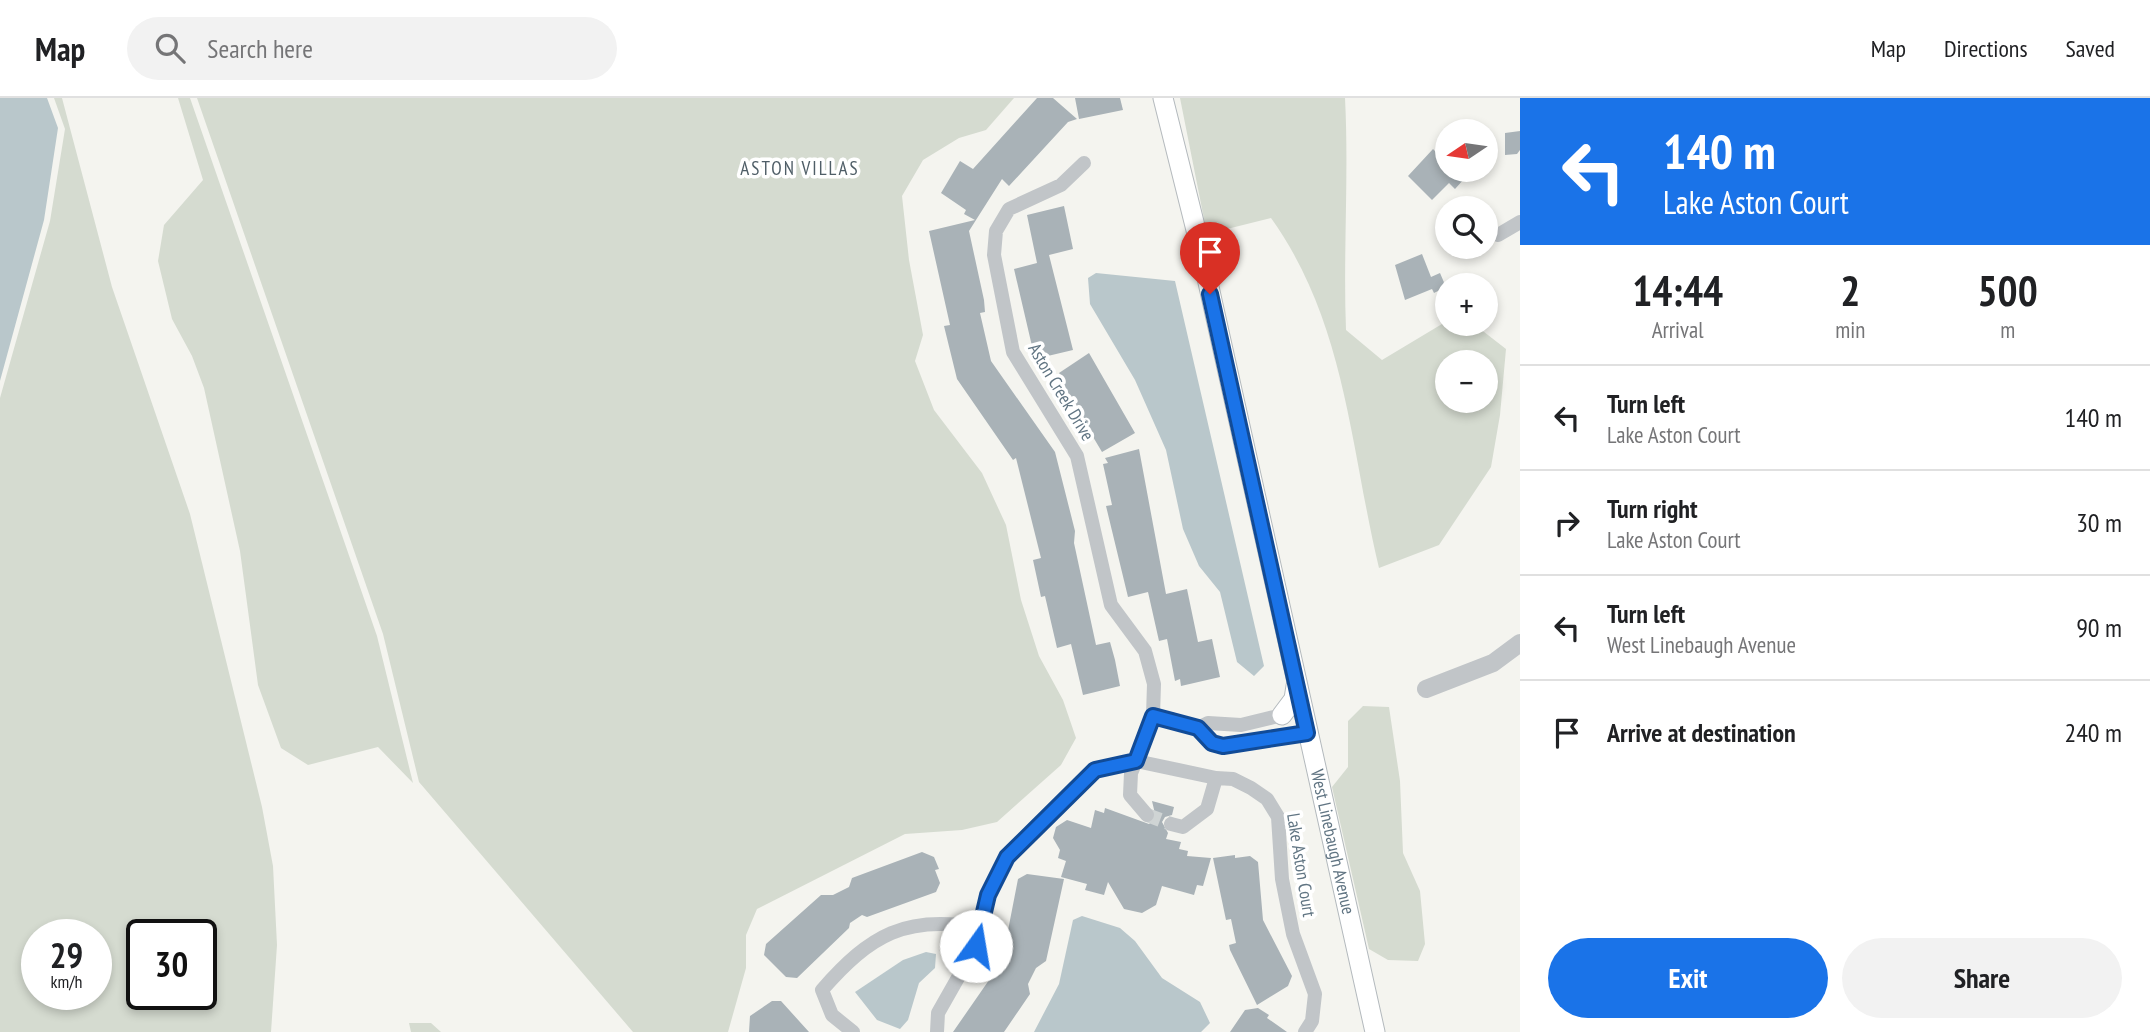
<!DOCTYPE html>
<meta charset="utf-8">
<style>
body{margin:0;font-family:"PT Sans Narrow",sans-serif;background:#f2f2f2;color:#202124;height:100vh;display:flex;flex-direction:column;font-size:26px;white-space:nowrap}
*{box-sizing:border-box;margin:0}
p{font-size:23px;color:#757577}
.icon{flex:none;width:38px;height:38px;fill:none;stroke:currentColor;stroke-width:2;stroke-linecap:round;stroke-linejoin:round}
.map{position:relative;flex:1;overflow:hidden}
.drawer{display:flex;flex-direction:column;background:#fff;width:630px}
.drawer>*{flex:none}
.guide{background:#1a73e8;color:#fff;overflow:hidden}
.needle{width:46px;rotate:257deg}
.buttons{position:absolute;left:1435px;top:21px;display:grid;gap:14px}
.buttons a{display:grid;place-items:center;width:63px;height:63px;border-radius:50%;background:#fff;box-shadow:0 4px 10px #0003;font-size:35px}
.speed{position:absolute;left:21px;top:821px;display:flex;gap:14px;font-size:35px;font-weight:700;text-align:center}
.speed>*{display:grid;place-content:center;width:91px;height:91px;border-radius:50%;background:#fff;box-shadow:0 4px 10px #0003;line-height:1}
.speed small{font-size:18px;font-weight:400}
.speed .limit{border:4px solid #111;border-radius:10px;background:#fff;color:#111}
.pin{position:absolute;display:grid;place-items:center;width:60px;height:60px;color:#fff;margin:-72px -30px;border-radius:50% 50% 50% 0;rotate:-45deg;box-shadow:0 0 7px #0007}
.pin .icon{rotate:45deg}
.me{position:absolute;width:77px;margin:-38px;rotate:13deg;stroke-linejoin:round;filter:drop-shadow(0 0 5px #0008)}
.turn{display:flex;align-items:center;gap:24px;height:147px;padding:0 28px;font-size:32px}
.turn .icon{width:91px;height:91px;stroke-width:2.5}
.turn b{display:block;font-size:49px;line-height:60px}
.eta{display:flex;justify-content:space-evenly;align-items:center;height:119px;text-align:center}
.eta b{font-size:42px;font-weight:600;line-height:49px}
.cta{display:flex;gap:14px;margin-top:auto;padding:14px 28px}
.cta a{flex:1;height:80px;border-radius:42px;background:#1a73e8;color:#fff;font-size:28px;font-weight:600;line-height:80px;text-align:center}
.cta a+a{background:#f2f2f2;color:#202124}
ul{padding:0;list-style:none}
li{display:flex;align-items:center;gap:21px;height:105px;padding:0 28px;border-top:2px solid #e0e0e0}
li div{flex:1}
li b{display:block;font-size:26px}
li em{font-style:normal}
header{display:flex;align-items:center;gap:42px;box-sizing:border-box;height:98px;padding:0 35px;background:#fff;border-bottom:2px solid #e0e0e0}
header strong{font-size:33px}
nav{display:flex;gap:38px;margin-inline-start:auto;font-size:24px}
.search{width:490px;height:63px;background:#f2f2f2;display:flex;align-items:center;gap:18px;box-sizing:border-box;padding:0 24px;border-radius:38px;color:#757577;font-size:26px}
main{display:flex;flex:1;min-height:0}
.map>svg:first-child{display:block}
.green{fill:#d5dbd0;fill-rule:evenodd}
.water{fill:#b9c7cb}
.building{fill:#a9b2b7}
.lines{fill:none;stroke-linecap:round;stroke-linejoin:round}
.minor-tunnel{stroke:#cfd4d4;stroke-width:14;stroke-dasharray:14 7;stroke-linecap:butt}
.secondary-casing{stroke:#b3b9bd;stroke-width:21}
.minor{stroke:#c1c5c8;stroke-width:14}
.tertiary{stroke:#c1c5c8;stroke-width:18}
.secondary{stroke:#fff;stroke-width:19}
.route-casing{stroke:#114b97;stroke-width:18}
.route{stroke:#1a73e8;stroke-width:12}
.labels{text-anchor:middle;stroke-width:7;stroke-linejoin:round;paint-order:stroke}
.street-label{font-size:18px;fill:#617583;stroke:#fff}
.neighbourhood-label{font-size:19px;letter-spacing:2px;fill:#4f5e67;stroke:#fff}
</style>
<header>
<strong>Map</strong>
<div class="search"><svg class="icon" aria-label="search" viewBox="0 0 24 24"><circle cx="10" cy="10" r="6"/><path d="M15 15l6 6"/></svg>Search here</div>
<nav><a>Map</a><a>Directions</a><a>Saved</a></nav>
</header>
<main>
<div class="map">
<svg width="1520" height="934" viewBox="0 0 1520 934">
<rect width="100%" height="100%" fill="#f4f4ef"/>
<path class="green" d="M 54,0 L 62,0 L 112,189 L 190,416 L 262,709 L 273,768 L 277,847 L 271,934 L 0,934 L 0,300 L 50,123 L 65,31 ZM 96,836 L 96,896 L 37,896 L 37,836 ZM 201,836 L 201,896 L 142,896 L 142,836 Z
M 178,0 L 190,0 L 377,538 L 413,685 L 378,649 L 308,667 L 281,650 L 258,587 L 240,453 L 204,290 L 192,258 L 172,221 L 158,163 L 164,127 L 203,82 Z
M 197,0 L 1014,0 L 986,32 L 959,40 L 923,62 L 902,98 L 909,162 L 923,237 L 915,263 L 934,312 L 982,375 L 1006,427 L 1021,502 L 1039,558 L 1063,602 L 1076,640 L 1061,667 L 997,724 L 962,732 L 905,736 L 757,811 L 746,837 L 746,870 L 728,934 L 633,934 L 419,684 L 383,536 Z
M 1180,0 L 1345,0 C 1349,78 1343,155 1346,232 L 1382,262 L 1447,223 L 1447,226 L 1479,230 L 1506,251 L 1500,317 L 1491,369 L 1439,447 L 1379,470 C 1350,349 1346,225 1271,120 L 1207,136 ZM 1447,264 L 1486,264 L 1486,303 L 1447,303 Z
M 1363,608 L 1389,609 L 1400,683 L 1403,755 L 1420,793 L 1425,846 L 1418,863 L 1388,862 L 1369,851 L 1332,689 L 1348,669 L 1348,623 Z
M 409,925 L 431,925 L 441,934 L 411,934 Z"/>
<path class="water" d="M 0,0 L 47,0 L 58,30 L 44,122 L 0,283 Z
M 1096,175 L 1175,183 L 1264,568 L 1254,578 L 1237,564 L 1220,494 L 1199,468 L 1183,431 L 1166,352 L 1135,282 L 1090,206 L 1088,180 Z
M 1082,818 L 1120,830 L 1135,843 L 1162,880 L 1200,904 L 1210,925 L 1201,934 L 1034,934 L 1059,886 L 1073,822 Z
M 926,854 L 936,856 L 935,870 L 919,885 L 908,922 L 900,931 L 877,922 L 855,894 L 903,862 Z"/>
<path class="building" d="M 1037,0 L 1053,0 L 1077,21 L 1068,24 L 1009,88 L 1002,81 L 969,133 L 984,202 L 985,214 L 980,215 L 991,263 L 1055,354 L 1075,433 L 1074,445 L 1096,547 L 1110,544 L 1115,562 L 1120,588 L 1083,597 L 1071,546 L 1057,550 L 1045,498 L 1041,499 L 1033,462 L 1041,460 L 1016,360 L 1013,362 L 957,281 L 944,228 L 950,227 L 929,133 L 975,122 L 964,116 L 966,112 L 941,95 L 960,63 L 973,71 Z
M 1075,0 L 1120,0 L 1123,12 L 1079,21 Z
M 1520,33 L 1520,52 L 1517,56 L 1505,57 L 1505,35 Z
M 1433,51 L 1447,65 L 1447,72 L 1454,72 L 1464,81 L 1455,91 L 1449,85 L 1432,102 L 1408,78 Z
M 1064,108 L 1073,151 L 1049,157 L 1073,252 L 1035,261 L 1014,171 L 1037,165 L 1027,117 Z
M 1422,156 L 1431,179 L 1440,175 L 1446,189 L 1434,195 L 1432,191 L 1405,202 L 1395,167 Z
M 1089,255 L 1135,335 L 1102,354 L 1074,307 L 1070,309 L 1055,285 L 1063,280 L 1059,275 Z
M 1139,351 L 1166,496 L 1187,491 L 1198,544 L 1212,541 L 1220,579 L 1181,588 L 1180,581 L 1175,583 L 1167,541 L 1159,543 L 1148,494 L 1128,499 L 1106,408 L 1112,407 L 1103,366 L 1108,365 L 1105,360 Z
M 1152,703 L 1174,709 L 1172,717 L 1165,719 L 1162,724 L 1168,735 L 1166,741 L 1181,744 L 1179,751 L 1188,753 L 1187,758 L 1211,760 L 1203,788 L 1197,787 L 1194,797 L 1162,788 L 1156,807 L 1142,815 L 1124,811 L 1108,784 L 1104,797 L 1085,792 L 1087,786 L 1061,779 L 1066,763 L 1058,760 L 1060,752 L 1053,740 L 1056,729 L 1067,722 L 1091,730 L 1095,712 L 1104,715 L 1105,710 L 1149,726 L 1156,720 Z
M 922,754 L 934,759 L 939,771 L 935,772 L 940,785 L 936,794 L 867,819 L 862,817 L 850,825 L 849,830 L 797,880 L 786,879 L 764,857 L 766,846 L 821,797 L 833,797 L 849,789 L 852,780 Z
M 1235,757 L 1235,760 L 1250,758 L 1258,764 L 1263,822 L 1292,878 L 1288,888 L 1257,907 L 1230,852 L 1229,847 L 1236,845 L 1231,821 L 1226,822 L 1213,760 Z
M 1027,776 L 1064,781 L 1046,863 L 1036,870 L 1028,886 L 1030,896 L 1004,934 L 953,934 L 996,872 L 1001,871 L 1007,857 L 1004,853 L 1018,781 Z
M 772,903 L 781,903 L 809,934 L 749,934 L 750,918 Z
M 1258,910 L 1269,917 L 1267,920 L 1287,934 L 1230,934 L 1245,912 Z"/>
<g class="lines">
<path class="minor-tunnel" d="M 1147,717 L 1171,726"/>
<defs>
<g id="secondary">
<path id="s1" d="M 1163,0 L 1199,144 L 1375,934"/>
<path d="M 1282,617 L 1294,601 L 1296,588"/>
</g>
</defs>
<use href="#secondary" class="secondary-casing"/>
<path class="minor" d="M 1498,137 L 1520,124
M 1153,618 L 1198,630 L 1208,625 L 1241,627 L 1282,617
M 1198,630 L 1212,645 L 1223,648 L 1307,635
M 1147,717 L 1130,697 L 1131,675 L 1136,663 L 1216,680
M 1171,726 L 1183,729 L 1207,711 L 1216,680 L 1233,681 L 1251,690 L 1267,701 L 1278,719 L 1282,781 L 1293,836 L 1315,896 L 1312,923 L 1305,934
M 853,934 L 832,917 L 822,892 C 870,837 906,816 980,830
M 937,934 L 938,915 L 976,848 L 988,797 L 1007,759 L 1095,672 L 1136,663 L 1153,618 L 1154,586 L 1145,553 L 1111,507 L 1077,358 L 1013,254 L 994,157 L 996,133 L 1009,111 L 1061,87 L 1084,65"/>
<path class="tertiary" d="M 1426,591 L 1493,565 L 1520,545"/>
<use href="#secondary" class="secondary"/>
</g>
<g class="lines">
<defs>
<path id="route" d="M 976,848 L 988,797 L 1007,759 L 1095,672 L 1136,663 L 1153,618 L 1198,630 L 1212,645 L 1223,648 L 1307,635 L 1210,196"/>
</defs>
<use href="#route" class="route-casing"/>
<use href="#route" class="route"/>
</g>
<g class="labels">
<g class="street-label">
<text transform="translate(1061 294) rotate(59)" y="6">Aston Creek Drive</text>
<text dy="6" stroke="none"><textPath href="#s1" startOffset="763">West Linebaugh Avenue</textPath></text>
<text transform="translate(1301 767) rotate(81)" y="6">Lake Aston Court</text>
</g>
<g class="neighbourhood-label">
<text x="800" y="77">ASTON VILLAS</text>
</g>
</g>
</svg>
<div class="buttons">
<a><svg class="needle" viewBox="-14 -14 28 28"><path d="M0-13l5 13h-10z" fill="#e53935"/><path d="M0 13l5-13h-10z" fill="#757577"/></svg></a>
<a><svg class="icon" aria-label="search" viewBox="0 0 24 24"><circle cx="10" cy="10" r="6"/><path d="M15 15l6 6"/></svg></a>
<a>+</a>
<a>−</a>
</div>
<div class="speed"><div>29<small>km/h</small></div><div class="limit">30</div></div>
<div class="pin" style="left:1210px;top:196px;background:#d93025"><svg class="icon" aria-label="arrive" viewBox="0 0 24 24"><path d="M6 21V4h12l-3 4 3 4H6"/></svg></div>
<svg class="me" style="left:976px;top:848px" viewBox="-20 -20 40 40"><circle r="19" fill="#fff"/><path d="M0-13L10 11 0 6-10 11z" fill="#1a73e8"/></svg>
</div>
<section class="drawer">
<div class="guide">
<div class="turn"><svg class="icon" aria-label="left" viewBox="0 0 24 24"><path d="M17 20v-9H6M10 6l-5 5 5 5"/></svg><div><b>140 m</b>Lake Aston Court</div></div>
</div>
<div class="eta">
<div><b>14:44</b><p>Arrival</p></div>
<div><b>2</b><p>min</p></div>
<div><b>500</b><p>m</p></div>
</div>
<ul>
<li><svg class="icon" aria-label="left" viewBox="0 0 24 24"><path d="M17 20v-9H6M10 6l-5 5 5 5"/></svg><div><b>Turn left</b><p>Lake Aston Court</p></div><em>140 m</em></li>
<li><svg class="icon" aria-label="right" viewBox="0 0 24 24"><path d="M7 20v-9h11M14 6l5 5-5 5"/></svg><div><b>Turn right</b><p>Lake Aston Court</p></div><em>30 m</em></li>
<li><svg class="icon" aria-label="left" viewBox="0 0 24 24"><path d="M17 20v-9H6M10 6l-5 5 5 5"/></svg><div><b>Turn left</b><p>West Linebaugh Avenue</p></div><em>90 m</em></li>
<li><svg class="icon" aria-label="arrive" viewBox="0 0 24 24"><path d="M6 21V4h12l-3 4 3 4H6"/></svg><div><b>Arrive at destination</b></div><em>240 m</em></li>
</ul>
<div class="cta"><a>Exit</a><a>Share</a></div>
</section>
</main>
